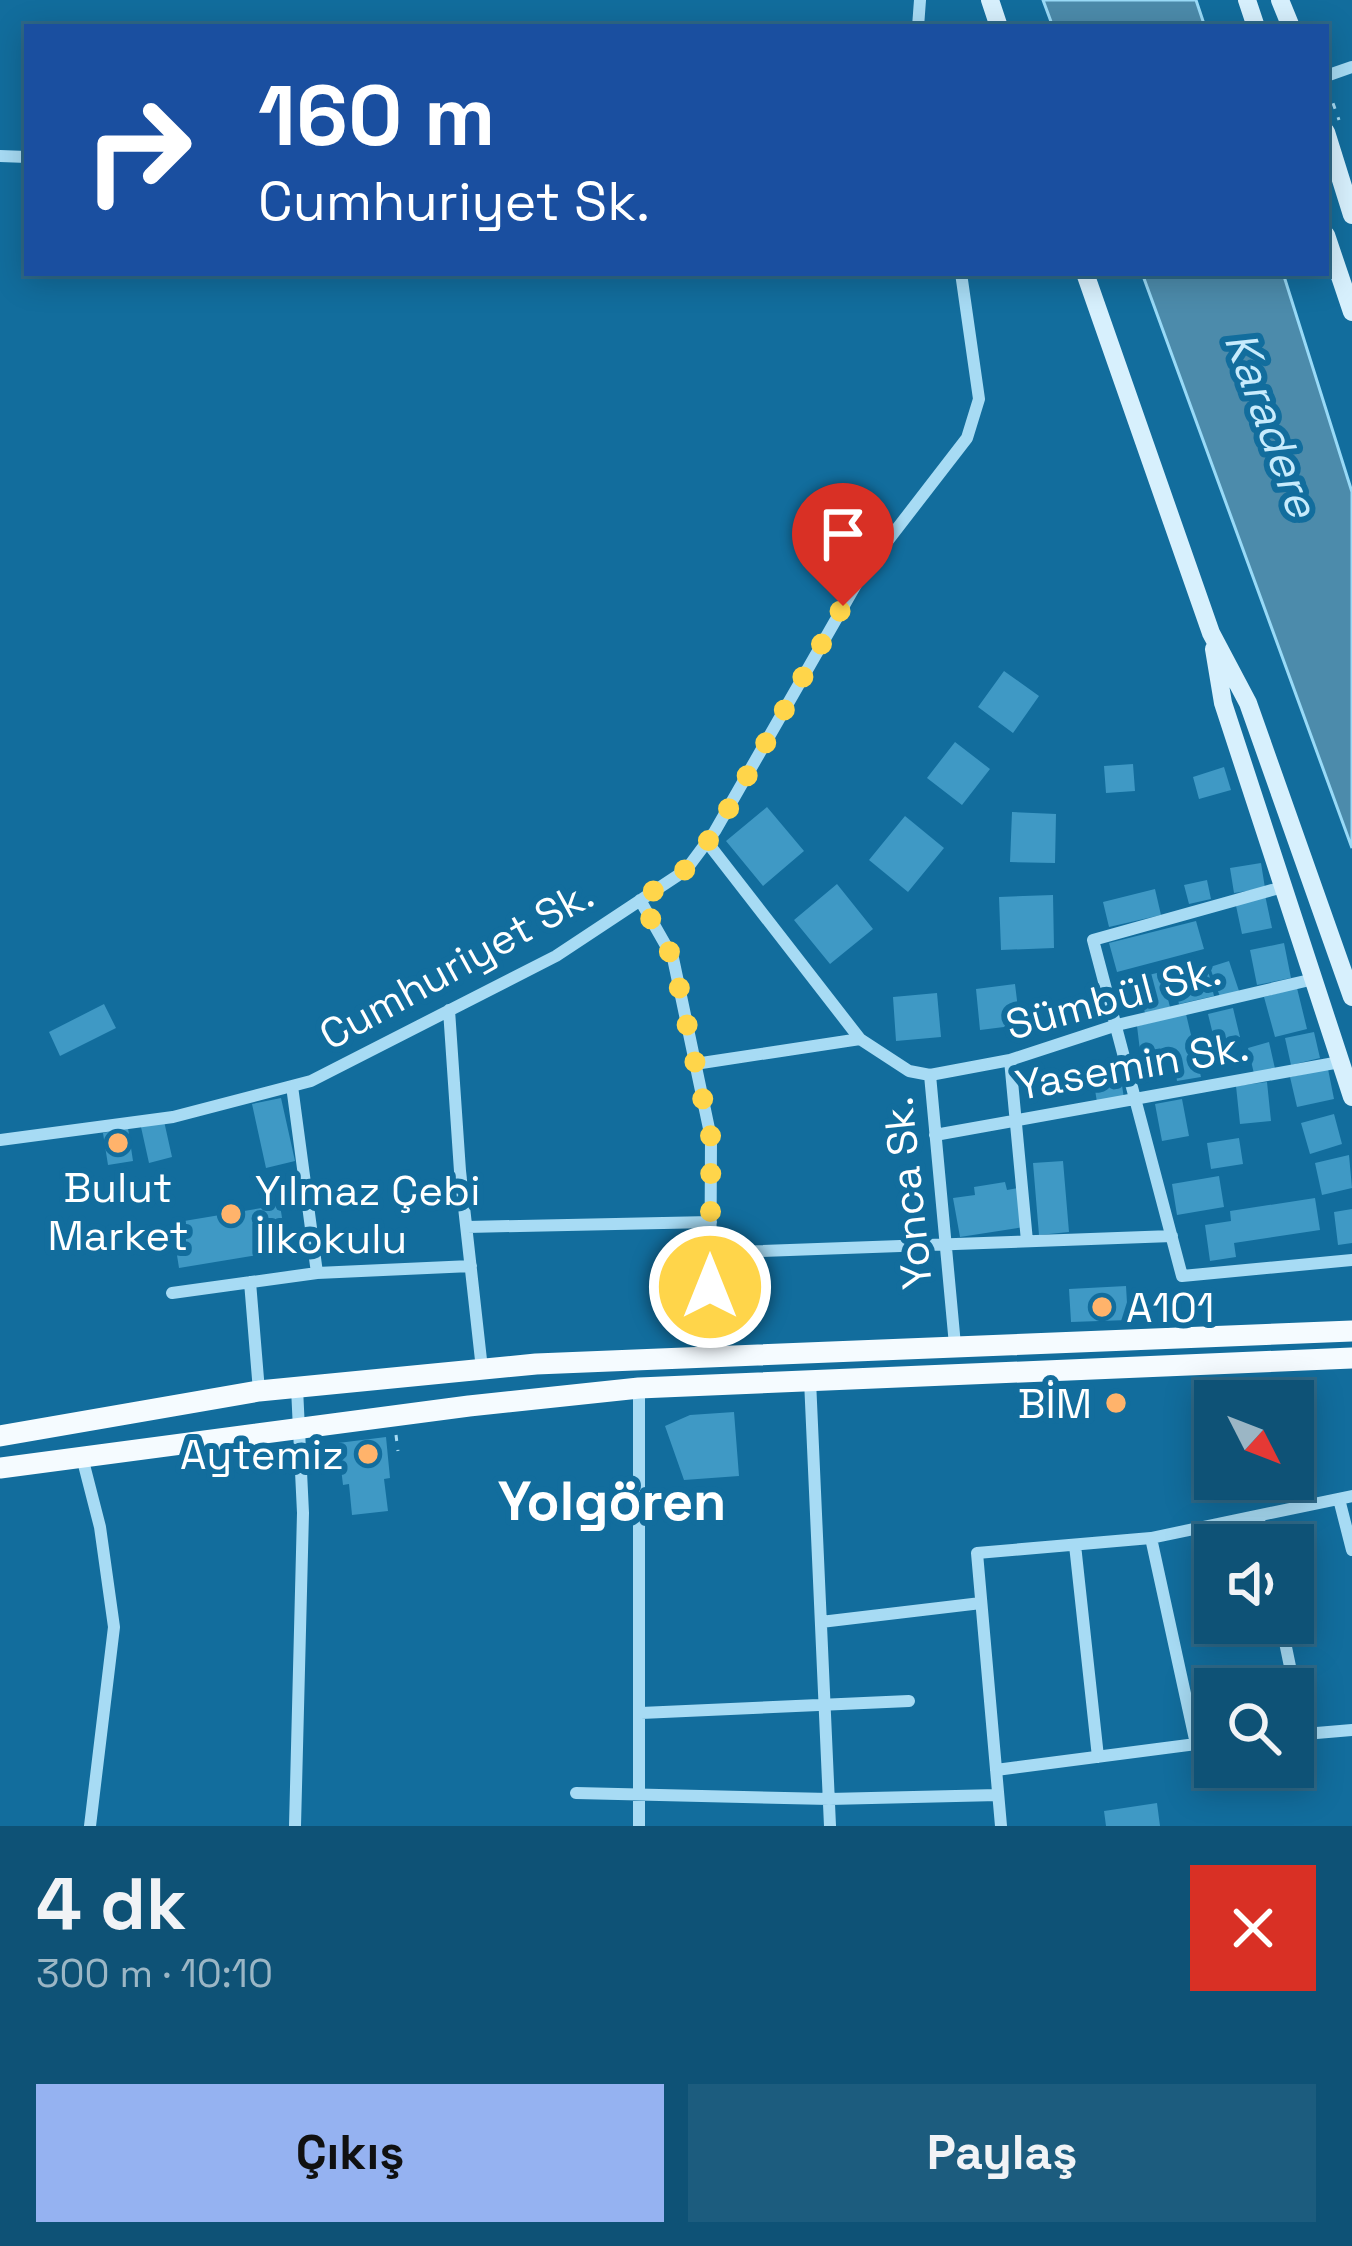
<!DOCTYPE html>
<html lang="tr">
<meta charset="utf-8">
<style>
body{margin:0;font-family:"Space Grotesk",sans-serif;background:#1c5c7e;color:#f1f3f6;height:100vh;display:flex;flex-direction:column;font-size:45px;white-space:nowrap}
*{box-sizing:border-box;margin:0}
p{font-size:39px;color:#9bb6c5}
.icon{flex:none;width:66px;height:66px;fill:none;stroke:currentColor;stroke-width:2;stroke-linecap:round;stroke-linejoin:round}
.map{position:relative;height:1826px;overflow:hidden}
.sheet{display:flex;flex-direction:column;background:#0e5276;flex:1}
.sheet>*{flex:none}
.hud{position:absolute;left:24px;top:24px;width:1305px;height:252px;border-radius:0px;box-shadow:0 6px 30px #0003,0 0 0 3px #2e6988;background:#1a4fa0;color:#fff;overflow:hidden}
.needle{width:78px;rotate:132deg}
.fabs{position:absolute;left:1194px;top:1380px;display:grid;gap:24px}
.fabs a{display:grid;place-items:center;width:120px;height:120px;border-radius:0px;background:#0e5276;box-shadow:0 6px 30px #0003,0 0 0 3px #2e6988;font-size:60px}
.pin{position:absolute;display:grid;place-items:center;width:102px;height:102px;color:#fff;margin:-123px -51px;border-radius:50% 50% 50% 0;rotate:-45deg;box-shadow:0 0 12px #0007}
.pin .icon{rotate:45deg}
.me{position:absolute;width:132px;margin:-66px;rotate:0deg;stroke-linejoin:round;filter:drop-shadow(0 0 9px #0008)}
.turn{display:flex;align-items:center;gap:42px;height:252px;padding:0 36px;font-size:54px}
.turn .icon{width:156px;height:156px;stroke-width:2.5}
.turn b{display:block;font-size:84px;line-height:102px}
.round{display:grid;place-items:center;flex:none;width:126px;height:126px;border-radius:0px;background:#1c5c7e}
.headline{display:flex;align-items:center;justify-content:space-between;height:204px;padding:0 36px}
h1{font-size:72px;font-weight:700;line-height:90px}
.cta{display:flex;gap:24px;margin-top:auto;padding:24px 36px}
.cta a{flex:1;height:138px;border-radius:0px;background:#95b2f1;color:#111;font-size:48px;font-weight:700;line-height:138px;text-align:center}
.cta a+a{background:#1c5c7e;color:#f1f3f6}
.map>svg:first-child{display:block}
.water{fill:#4c8bab;stroke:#99daf7;stroke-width:3}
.building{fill:#3f99c5}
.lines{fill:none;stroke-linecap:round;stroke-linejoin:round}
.path{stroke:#a7dbf4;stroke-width:3;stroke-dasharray:6 9;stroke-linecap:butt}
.street{stroke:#a7dbf4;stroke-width:12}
.secondary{stroke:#d7f0fd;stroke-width:18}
.primary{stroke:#f5fbff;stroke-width:21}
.route{stroke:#ffd54a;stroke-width:21;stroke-dasharray:0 37.8}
.poi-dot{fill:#ffb36b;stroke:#126d9d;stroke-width:4.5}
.labels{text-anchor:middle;stroke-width:12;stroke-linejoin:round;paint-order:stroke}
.street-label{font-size:42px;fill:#fff;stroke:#126d9d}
.poi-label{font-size:42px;fill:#fff;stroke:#126d9d;text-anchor:start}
.water-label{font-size:45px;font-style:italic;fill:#c7ebfc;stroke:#126d9d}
.district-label{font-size:54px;font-weight:bold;fill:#fff;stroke:#126d9d}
</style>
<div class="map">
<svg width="1352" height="1826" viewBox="0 0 1352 1826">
<rect width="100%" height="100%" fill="#126d9d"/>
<path class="water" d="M 1043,0 L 1196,0 L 1205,27 L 1053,27 Z
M 1142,273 L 1283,273 L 1352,492 L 1352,848 Z"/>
<path class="building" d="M 1004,671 L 1039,696 L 1013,733 L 978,707 Z
M 955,742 L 990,769 L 962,805 L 927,778 Z
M 1133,764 L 1135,791 L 1106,793 L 1104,766 Z
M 1224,767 L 1231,790 L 1199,799 L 1193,777 Z
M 767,807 L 804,851 L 763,886 L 726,841 Z
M 1012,812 L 1056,814 L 1055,863 L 1010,862 Z
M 905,816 L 944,848 L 908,892 L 869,860 Z
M 1261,863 L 1265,888 L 1234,893 L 1230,868 Z
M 1207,880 L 1211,899 L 1189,904 L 1184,885 Z
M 837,884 L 873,929 L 830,964 L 794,920 Z
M 1155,889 L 1161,915 L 1109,927 L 1103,902 Z
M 1053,895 L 1054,948 L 1001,950 L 999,897 Z
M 1265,895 L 1272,928 L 1242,934 L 1235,901 Z
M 1196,921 L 1204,949 L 1117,972 L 1109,943 Z
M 1284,943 L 1291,978 L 1257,985 L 1250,950 Z
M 1229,961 L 1239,991 L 1220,997 L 1210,967 Z
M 1207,966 L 1214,996 L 1179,1004 L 1171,974 Z
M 1161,972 L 1170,1007 L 1145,1013 L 1136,978 Z
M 1015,984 L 1020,1025 L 980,1030 L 976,989 Z
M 1297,988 L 1307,1029 L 1275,1037 L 1264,997 Z
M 937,993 L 941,1037 L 896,1041 L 893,997 Z
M 104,1004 L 116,1028 L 60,1056 L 49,1032 Z
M 1233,1008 L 1240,1037 L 1215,1043 L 1208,1014 Z
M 1186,1014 L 1201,1077 L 1177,1081 L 1172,1051 L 1141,1059 L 1137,1026 Z
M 1314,1032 L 1320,1058 L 1291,1065 L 1285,1038 Z
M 1269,1042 L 1276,1073 L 1255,1078 L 1248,1048 Z
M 1118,1061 L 1124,1098 L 1097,1102 L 1091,1066 Z
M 1328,1069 L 1334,1099 L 1297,1107 L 1290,1077 Z
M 1267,1082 L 1271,1121 L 1240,1124 L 1236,1086 Z
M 281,1098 L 295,1161 L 266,1168 L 252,1104 Z
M 1182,1099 L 1189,1136 L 1162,1141 L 1155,1104 Z
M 1334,1114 L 1342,1144 L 1310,1154 L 1301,1123 Z
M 164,1121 L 172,1157 L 149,1163 L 141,1127 Z
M 128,1128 L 133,1161 L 108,1165 L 103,1133 Z
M 1239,1138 L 1243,1164 L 1211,1169 L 1207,1143 Z
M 1349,1155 L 1352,1188 L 1322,1195 L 1315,1163 Z
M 1063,1161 L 1069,1232 L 1039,1235 L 1033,1163 Z
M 1219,1176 L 1224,1207 L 1177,1215 L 1172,1184 Z
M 1005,1182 L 1007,1190 L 1024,1187 L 1030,1226 L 960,1237 L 953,1198 L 975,1195 L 974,1187 Z
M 1315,1198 L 1320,1230 L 1234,1243 L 1236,1257 L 1210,1261 L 1205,1225 L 1231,1221 L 1230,1211 Z
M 280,1205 L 287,1250 L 179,1268 L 172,1223 Z
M 1352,1209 L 1352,1243 L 1338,1245 L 1334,1212 Z
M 1126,1286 L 1128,1320 L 1071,1322 L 1069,1289 Z
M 734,1412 L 739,1476 L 684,1480 L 665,1426 L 690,1415 Z
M 386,1437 L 390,1478 L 384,1479 L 388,1511 L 352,1515 L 349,1484 L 343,1485 L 338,1443 Z
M 1157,1803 L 1160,1826 L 1106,1826 L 1104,1811 Z"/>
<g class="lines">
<path class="path" d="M 1328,89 L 1339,120
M 396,1435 L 398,1451"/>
<path class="street" d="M 918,27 L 920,0
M 1326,76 L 1352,67
M 0,156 L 27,157
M 707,842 L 860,1039 L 909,1071 L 930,1075 L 1010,1060 L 1117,1025 L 1314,979
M 1283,887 L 1093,940 L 1182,1276 L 1352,1260
M 640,900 L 673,958 L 711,1138 L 710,1356
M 449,1010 L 460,1171 L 482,1369
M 1010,1060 L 1027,1241
M 695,1064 L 860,1039
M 930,1075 L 955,1345
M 292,1086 L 317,1273 L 471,1266
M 935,1135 L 1340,1062
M 0,1140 L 173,1117 L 311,1081 L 556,956 L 686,870 L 715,831 L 862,574 L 967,438 L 979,399 L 961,273
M 467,1227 L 711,1222
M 711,1253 L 1172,1236
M 250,1282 L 259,1391
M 172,1293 L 317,1273
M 810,1380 L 830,1826
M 82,1457 L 100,1527 L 114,1627 L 90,1826
M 1339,1499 L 1352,1550
M 1258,1516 L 1265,1545
M 1151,1538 L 1352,1496
M 1075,1545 L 1098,1757
M 821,1622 L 981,1603
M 1281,1623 L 1304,1734
M 641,1713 L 909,1701
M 1293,1735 L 1352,1730
M 996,1770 L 1196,1744 L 1151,1538 L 977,1553 L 1001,1826
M 576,1793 L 829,1799 L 998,1795
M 295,1826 L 303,1513 L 297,1388
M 639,1826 L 639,1388"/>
<path class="secondary" d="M 990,0 L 999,27
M 1247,0 L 1256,27
M 1280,0 L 1291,27
M 1326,132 L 1352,215
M 1326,235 L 1352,312
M 1085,273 L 1211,633 L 1248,703 L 1352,997
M 1214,649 L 1223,703 L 1352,1097"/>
<path class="primary" d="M 0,1436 L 259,1391 L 536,1364 L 1352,1331
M 0,1468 L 469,1406 L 639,1388 L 1352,1358"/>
</g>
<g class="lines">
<path class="route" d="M 710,1287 L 711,1138 L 673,958 L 640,900 L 686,869 L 716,831 L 843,606"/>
</g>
<g class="poi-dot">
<circle cx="118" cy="1143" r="12"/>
<circle cx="231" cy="1214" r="12"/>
<circle cx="1102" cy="1307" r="12"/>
<circle cx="1116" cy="1403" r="12"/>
<circle cx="368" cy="1454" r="12"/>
</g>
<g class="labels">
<g class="street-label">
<text transform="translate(456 964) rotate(-29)" y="15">Cumhuriyet Sk.</text>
<text transform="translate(1113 997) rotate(-15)" y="15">Sümbül Sk.</text>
<text transform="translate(1132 1065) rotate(-10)" y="15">Yasemin Sk.</text>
<text transform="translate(907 1193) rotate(-96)" y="15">Yonca Sk.</text>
</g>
<g class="poi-label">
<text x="118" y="1202" text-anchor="middle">Bulut<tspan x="118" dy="48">Market</tspan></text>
<text x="255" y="1205">Yılmaz Çebi<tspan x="255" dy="48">İlkokulu</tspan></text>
<text x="1126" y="1322">A101</text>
<text x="1092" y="1418" text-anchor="end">BİM</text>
<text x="344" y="1469" text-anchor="end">Aytemiz</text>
</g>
<g class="water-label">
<text transform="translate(1272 424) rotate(70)" y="16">Karadere</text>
</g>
<g class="district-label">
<text x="612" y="1520">Yolgören</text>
</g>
</g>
</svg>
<div class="fabs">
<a><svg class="needle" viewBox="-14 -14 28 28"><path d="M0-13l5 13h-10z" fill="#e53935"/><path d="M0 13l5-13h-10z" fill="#9bb6c5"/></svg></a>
<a><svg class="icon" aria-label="sound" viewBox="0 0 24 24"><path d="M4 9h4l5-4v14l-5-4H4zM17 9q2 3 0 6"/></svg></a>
<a><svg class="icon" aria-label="search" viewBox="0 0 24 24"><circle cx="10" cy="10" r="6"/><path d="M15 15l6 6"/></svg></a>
</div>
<div class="pin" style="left:843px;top:606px;background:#d93025"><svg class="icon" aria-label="arrive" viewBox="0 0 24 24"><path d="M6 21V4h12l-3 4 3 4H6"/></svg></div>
<svg class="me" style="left:710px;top:1287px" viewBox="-20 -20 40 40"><circle r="17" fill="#ffd54a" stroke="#fff" stroke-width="3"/><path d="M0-11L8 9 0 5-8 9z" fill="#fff"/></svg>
<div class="hud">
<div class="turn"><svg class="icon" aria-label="right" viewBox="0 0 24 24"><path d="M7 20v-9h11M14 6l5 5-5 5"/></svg><div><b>160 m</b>Cumhuriyet Sk.</div></div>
</div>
</div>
<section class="sheet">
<div class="headline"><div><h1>4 dk</h1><p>300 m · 10:10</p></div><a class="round" style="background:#d93025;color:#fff"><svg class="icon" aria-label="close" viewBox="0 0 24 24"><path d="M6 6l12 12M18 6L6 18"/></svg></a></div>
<div class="cta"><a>Çıkış</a><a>Paylaş</a></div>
</section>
